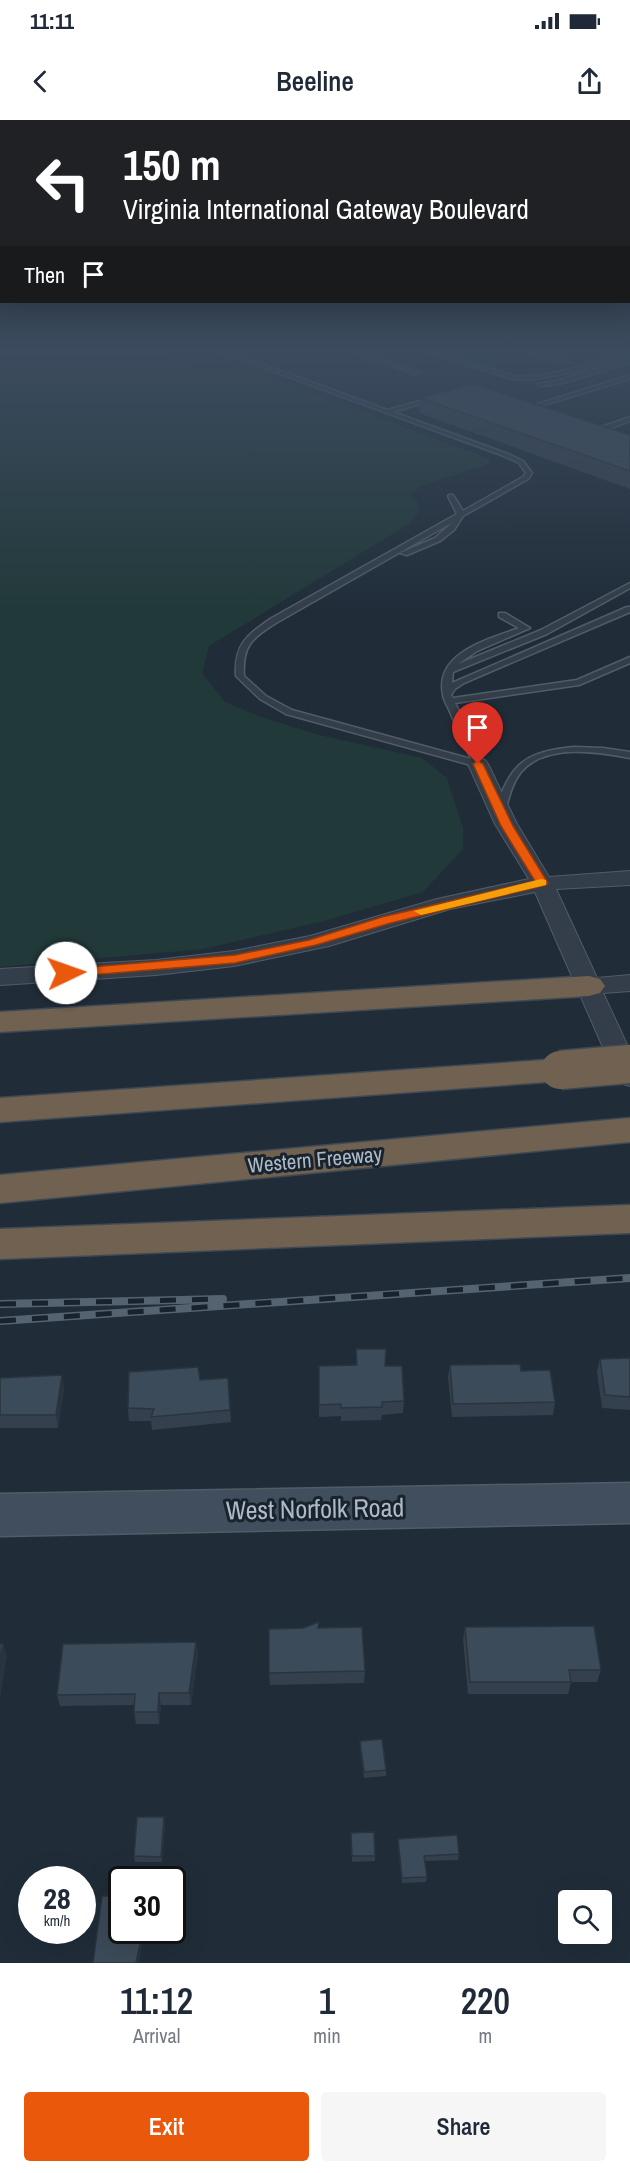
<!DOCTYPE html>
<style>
body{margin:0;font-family:"Archivo Narrow",sans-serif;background:#f6f6f7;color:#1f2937;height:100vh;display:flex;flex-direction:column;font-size:22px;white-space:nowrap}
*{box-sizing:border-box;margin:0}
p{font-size:20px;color:#747a83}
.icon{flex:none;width:33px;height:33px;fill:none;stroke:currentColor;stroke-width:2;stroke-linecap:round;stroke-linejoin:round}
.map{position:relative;height:1843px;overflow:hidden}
.sheet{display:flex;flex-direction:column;background:#fff;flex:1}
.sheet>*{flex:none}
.hud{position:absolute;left:0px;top:0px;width:630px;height:183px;box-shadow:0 6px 24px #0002;background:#202124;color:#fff;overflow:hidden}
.fabs{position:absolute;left:558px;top:1770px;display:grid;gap:12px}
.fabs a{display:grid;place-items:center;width:54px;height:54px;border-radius:6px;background:#fff;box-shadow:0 6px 24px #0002;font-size:30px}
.speed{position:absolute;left:18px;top:1746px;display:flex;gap:12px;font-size:30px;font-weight:700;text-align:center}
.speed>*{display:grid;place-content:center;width:78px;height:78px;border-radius:50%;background:#fff;box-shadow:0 6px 24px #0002;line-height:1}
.speed small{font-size:15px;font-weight:400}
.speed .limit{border:3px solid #111;border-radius:9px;background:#fff;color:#111}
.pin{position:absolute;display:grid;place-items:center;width:51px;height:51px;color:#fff;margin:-62px -26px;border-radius:50% 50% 50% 0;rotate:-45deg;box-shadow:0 0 6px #0007}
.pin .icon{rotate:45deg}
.me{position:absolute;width:66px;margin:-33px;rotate:87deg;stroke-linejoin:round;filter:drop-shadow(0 0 4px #0008)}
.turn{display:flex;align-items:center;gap:21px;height:126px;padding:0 24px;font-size:27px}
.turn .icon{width:78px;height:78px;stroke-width:2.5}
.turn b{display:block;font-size:42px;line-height:51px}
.then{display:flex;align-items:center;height:57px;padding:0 24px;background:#0003;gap:12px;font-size:22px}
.eta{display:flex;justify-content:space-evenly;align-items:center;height:102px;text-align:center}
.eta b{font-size:36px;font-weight:600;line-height:42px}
.cta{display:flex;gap:12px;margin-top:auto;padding:12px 24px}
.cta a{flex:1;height:69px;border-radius:6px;background:#ea580c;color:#fff;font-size:24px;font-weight:600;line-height:69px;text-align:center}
.cta a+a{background:#f6f6f7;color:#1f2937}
.status{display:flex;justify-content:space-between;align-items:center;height:42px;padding:0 30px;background:#fff;direction:ltr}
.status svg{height:16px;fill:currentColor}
header{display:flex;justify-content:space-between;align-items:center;height:78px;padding:0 24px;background:#fff;font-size:27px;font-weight:600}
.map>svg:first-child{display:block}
.green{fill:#22393a}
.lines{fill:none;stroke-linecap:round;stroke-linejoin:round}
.lane-casing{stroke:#515c67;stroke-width:3}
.street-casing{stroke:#515c67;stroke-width:2}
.secondary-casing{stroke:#515c67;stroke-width:3}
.highway-casing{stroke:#3e4954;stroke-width:3}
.lane{fill:#333e4a;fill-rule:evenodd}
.street{fill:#333e4a;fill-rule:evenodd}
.secondary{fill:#414e5d;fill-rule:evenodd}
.highway{fill:#706150;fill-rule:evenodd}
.rail-casing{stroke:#556371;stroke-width:8}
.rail{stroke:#19232e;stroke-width:5;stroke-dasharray:16;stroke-linecap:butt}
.highway-bridge-casing{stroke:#3e4954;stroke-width:41;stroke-linecap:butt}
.highway-bridge{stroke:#706150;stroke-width:38}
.wall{fill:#34404d}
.shaded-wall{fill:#2a343e}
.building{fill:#3c4b59;stroke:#2a343e;stroke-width:1.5}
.route{fill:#ea580c;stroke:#983908;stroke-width:1.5}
.slow{fill:#f59e0b}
.labels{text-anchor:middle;stroke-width:6;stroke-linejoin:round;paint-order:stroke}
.street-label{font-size:21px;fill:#aeb9c6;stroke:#19232e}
.near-street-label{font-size:26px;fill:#aeb9c6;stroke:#19232e}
</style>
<div class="status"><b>11:11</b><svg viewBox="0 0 49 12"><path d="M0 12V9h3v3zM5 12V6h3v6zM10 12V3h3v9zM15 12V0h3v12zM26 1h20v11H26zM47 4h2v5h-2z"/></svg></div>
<header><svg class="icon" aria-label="back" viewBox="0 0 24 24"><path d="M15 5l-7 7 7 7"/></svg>Beeline<svg class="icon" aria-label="share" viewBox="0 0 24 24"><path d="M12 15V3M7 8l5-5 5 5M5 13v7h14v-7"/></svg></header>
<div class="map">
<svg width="630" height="1843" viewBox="0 0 630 1843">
<rect width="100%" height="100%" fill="#202d39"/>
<path class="green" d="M 0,232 L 162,232 L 177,241 L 230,259 L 256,253 L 490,339 L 488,344 L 421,366 L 410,375 L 418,383 L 419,392 L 409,404 L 209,526 L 202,553 L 225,582 L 261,597 L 319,615 L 422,638 L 447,658 L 463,708 L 463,729 L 423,772 L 324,801 L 203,829 L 0,847 Z"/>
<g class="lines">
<defs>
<path id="lane" d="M 221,232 L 230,232 L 387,290 L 436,277 L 436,279 L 393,292 L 508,334 L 523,341 L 532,353 L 528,359 L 463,396 L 454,410 L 440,421 L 407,435 L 400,433 L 435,418 L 453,402 L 276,503 C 252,518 242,526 244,556 L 266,576 L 292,590 L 471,639 C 464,624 457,608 450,592 C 448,587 444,581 443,575 C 434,532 490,519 519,508 L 499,497 L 499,493 L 505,493 L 530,508 L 477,531 L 458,544 L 541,510 L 630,463 L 630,468 L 547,514 L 453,552 L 452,563 L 627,487 L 630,487 L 630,492 L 464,563 L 455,569 L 451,575 L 453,578 L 577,560 L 630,537 L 630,543 L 579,565 L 455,583 L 483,644 L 478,647 L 286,594 L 260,579 L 236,556 C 234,525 246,516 270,499 L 457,394 L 448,376 L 449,375 L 453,375 L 463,391 L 523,357 L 526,353 L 519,343 L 504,336 Z
M 353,232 L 362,232 L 420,253 L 415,254 Z
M 426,232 L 435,232 L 515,256 C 553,258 586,244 621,232 L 630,232 L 574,252 L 529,260 L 513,259 Z
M 531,232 L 541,232 L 571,242 L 566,243 Z
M 630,239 L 630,243 L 563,263 L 541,266 L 538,264 L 560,260 Z
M 630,255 L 630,259 L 527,290 L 522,289 Z
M 630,297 L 630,301 C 617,306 601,314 588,309 L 604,306 Z
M 574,627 L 603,628 L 630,632 L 630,638 C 598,632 546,623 521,652 C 512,663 509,678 505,691 L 503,693 L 497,693 L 495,691 C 511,643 524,632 574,627 Z"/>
<path id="street" d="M 478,638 L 485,640 L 488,644 L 517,704 L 549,757 L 630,751 L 630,765 L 556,769 L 597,858 L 630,855 L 630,871 L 603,873 L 630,931 L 630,966 L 620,963 L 616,957 L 535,772 L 450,789 L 329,826 L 234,846 L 156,855 L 0,865 L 0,849 L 156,840 L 234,831 L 310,816 L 437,779 L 529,759 L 495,704 L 468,644 L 471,640 Z"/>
<path id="secondary" d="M 630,1363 L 630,1403 L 0,1416 L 0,1374 Z"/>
<path id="highway" d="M 589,856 L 600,859 L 605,866 L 600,873 L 589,876 L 0,912 L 0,892 Z
M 560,939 L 572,942 L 577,950 L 572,958 L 560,961 L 0,1002 L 0,978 Z
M 630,998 L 630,1022 L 0,1083 L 0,1055 Z
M 630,1085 L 630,1113 L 0,1139 L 0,1109 Z"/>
</defs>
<use href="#lane" class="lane-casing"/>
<use href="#street" class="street-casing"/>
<use href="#secondary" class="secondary-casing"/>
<use href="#highway" class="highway-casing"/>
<use href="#lane" class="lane"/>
<use href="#street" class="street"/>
<use href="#secondary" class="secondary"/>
<use href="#highway" class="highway"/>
<defs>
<path id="rail" d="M 0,1184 L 223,1179
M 0,1201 L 630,1158"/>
</defs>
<use href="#rail" class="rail-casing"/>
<use href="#rail" class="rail"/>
<defs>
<path id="highway-bridge" d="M 560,950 L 630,944"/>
</defs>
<use href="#highway-bridge" class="highway-bridge-casing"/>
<use href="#highway-bridge" class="highway-bridge"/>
</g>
<path class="wall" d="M 420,278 L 630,315 L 630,369 L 419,293 Z
M 356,1229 L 385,1246 L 404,1281 L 403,1293 L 382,1295 L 381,1300 L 341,1301 L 341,1296 L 319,1297 L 319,1246 L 356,1245 Z
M 630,1238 L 630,1290 L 602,1288 L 597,1252 L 600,1239 Z
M 450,1245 L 521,1251 L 555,1282 L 553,1295 L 452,1297 L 448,1257 Z
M 0,1258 L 64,1268 L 58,1308 L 0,1308 Z
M 228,1258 L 231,1302 L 152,1310 L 151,1301 L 129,1301 L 128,1288 Z
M 465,1507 L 601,1550 L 597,1562 L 571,1562 L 568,1574 L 468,1574 L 463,1519 Z
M 318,1508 L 365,1551 L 364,1563 L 270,1565 L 269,1553 Z
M 196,1522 L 198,1534 L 191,1585 L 161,1585 L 159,1604 L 136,1604 L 134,1592 L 134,1585 L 60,1586 L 57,1575 Z
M 360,1621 L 386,1650 L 386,1656 L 364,1658 L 360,1627 Z
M 165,1703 L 162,1742 L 135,1742 L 134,1736 Z
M 351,1713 L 375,1736 L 375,1741 L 352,1742 Z
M 398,1719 L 459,1734 L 458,1740 L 425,1741 L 427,1757 L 426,1762 L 402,1763 L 398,1724 Z"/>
<path class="shaded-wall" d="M 62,1255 L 64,1268 L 58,1308 L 56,1295 Z
M 196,1522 L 198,1534 L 191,1585 L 189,1573 Z
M 3,1524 L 7,1536 L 0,1579 L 0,1544 Z
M 159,1573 L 161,1585 L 159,1604 L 158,1592 Z
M 164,1697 L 165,1703 L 162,1742 L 161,1737 Z
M 143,1810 L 145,1810 L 139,1843 L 136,1843 Z"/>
<path class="building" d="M 474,264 L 630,315 L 630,351 L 420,278 Z
M 356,1229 L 386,1229 L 385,1246 L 402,1246 L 404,1281 L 382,1282 L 382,1287 L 341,1288 L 341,1284 L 319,1285 L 319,1246 L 357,1245 Z
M 630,1238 L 630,1277 L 605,1275 L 600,1239 Z
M 520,1244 L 521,1251 L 550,1250 L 555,1282 L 453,1284 L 450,1245 Z
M 198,1247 L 200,1260 L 228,1258 L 230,1290 L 151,1297 L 154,1289 L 128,1288 L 129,1252 Z
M 62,1255 L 56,1295 L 0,1295 L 0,1258 Z
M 319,1502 L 318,1508 L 362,1507 L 365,1551 L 269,1553 L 269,1509 L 303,1508 Z
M 594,1506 L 601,1550 L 569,1550 L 571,1562 L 470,1562 L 465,1507 Z
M 196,1522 L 189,1573 L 159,1573 L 158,1592 L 134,1592 L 135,1574 L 57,1575 L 63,1524 Z
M 0,1524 L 3,1524 L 0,1544 Z
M 382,1619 L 386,1650 L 364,1652 L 360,1621 Z
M 137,1697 L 164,1697 L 161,1737 L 134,1736 Z
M 374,1712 L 375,1736 L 352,1736 L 351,1713 Z
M 457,1715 L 459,1734 L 424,1736 L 427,1757 L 402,1758 L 398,1719 Z
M 102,1776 L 122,1776 L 122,1810 L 143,1810 L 136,1843 L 93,1843 Z"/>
<linearGradient id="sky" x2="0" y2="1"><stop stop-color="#12191f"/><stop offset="0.47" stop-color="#3c4c5f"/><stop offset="1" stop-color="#3c4c5f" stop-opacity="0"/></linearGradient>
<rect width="630" height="490" fill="url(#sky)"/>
<path class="route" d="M 478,640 L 483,644 L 513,706 L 548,763 L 546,765 L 391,803 L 316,825 L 235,843 L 66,857 L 60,853 L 66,849 L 235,835 L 309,820 L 382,797 L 535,761 L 501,706 L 473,644 Z"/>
<path class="slow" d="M 541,759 L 546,760 L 546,765 L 421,795 L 414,791 Z"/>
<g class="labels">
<g class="street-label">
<text transform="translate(315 1040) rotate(-5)" y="7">Western Freeway</text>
</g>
<g class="near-street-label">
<text transform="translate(315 1389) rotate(-1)" y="9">West Norfolk Road</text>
</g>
</g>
</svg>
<div class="fabs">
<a><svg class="icon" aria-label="search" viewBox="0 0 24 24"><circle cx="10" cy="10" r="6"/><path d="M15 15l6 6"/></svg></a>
</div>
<div class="speed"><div>28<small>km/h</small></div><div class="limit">30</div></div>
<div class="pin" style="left:478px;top:644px;background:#d93025"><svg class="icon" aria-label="arrive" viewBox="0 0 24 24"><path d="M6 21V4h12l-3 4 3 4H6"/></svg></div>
<svg class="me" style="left:66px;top:853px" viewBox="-20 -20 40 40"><circle r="19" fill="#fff"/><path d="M0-13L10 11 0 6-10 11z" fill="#ea580c"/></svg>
<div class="hud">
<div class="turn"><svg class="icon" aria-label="left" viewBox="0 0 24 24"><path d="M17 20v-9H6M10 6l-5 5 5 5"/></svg><div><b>150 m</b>Virginia International Gateway Boulevard</div></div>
<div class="then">Then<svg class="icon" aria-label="arrive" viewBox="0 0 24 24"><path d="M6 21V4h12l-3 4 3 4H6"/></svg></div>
</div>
</div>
<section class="sheet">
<div class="eta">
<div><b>11:12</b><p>Arrival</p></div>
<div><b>1</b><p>min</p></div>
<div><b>220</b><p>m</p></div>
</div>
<div class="cta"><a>Exit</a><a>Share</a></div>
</section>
